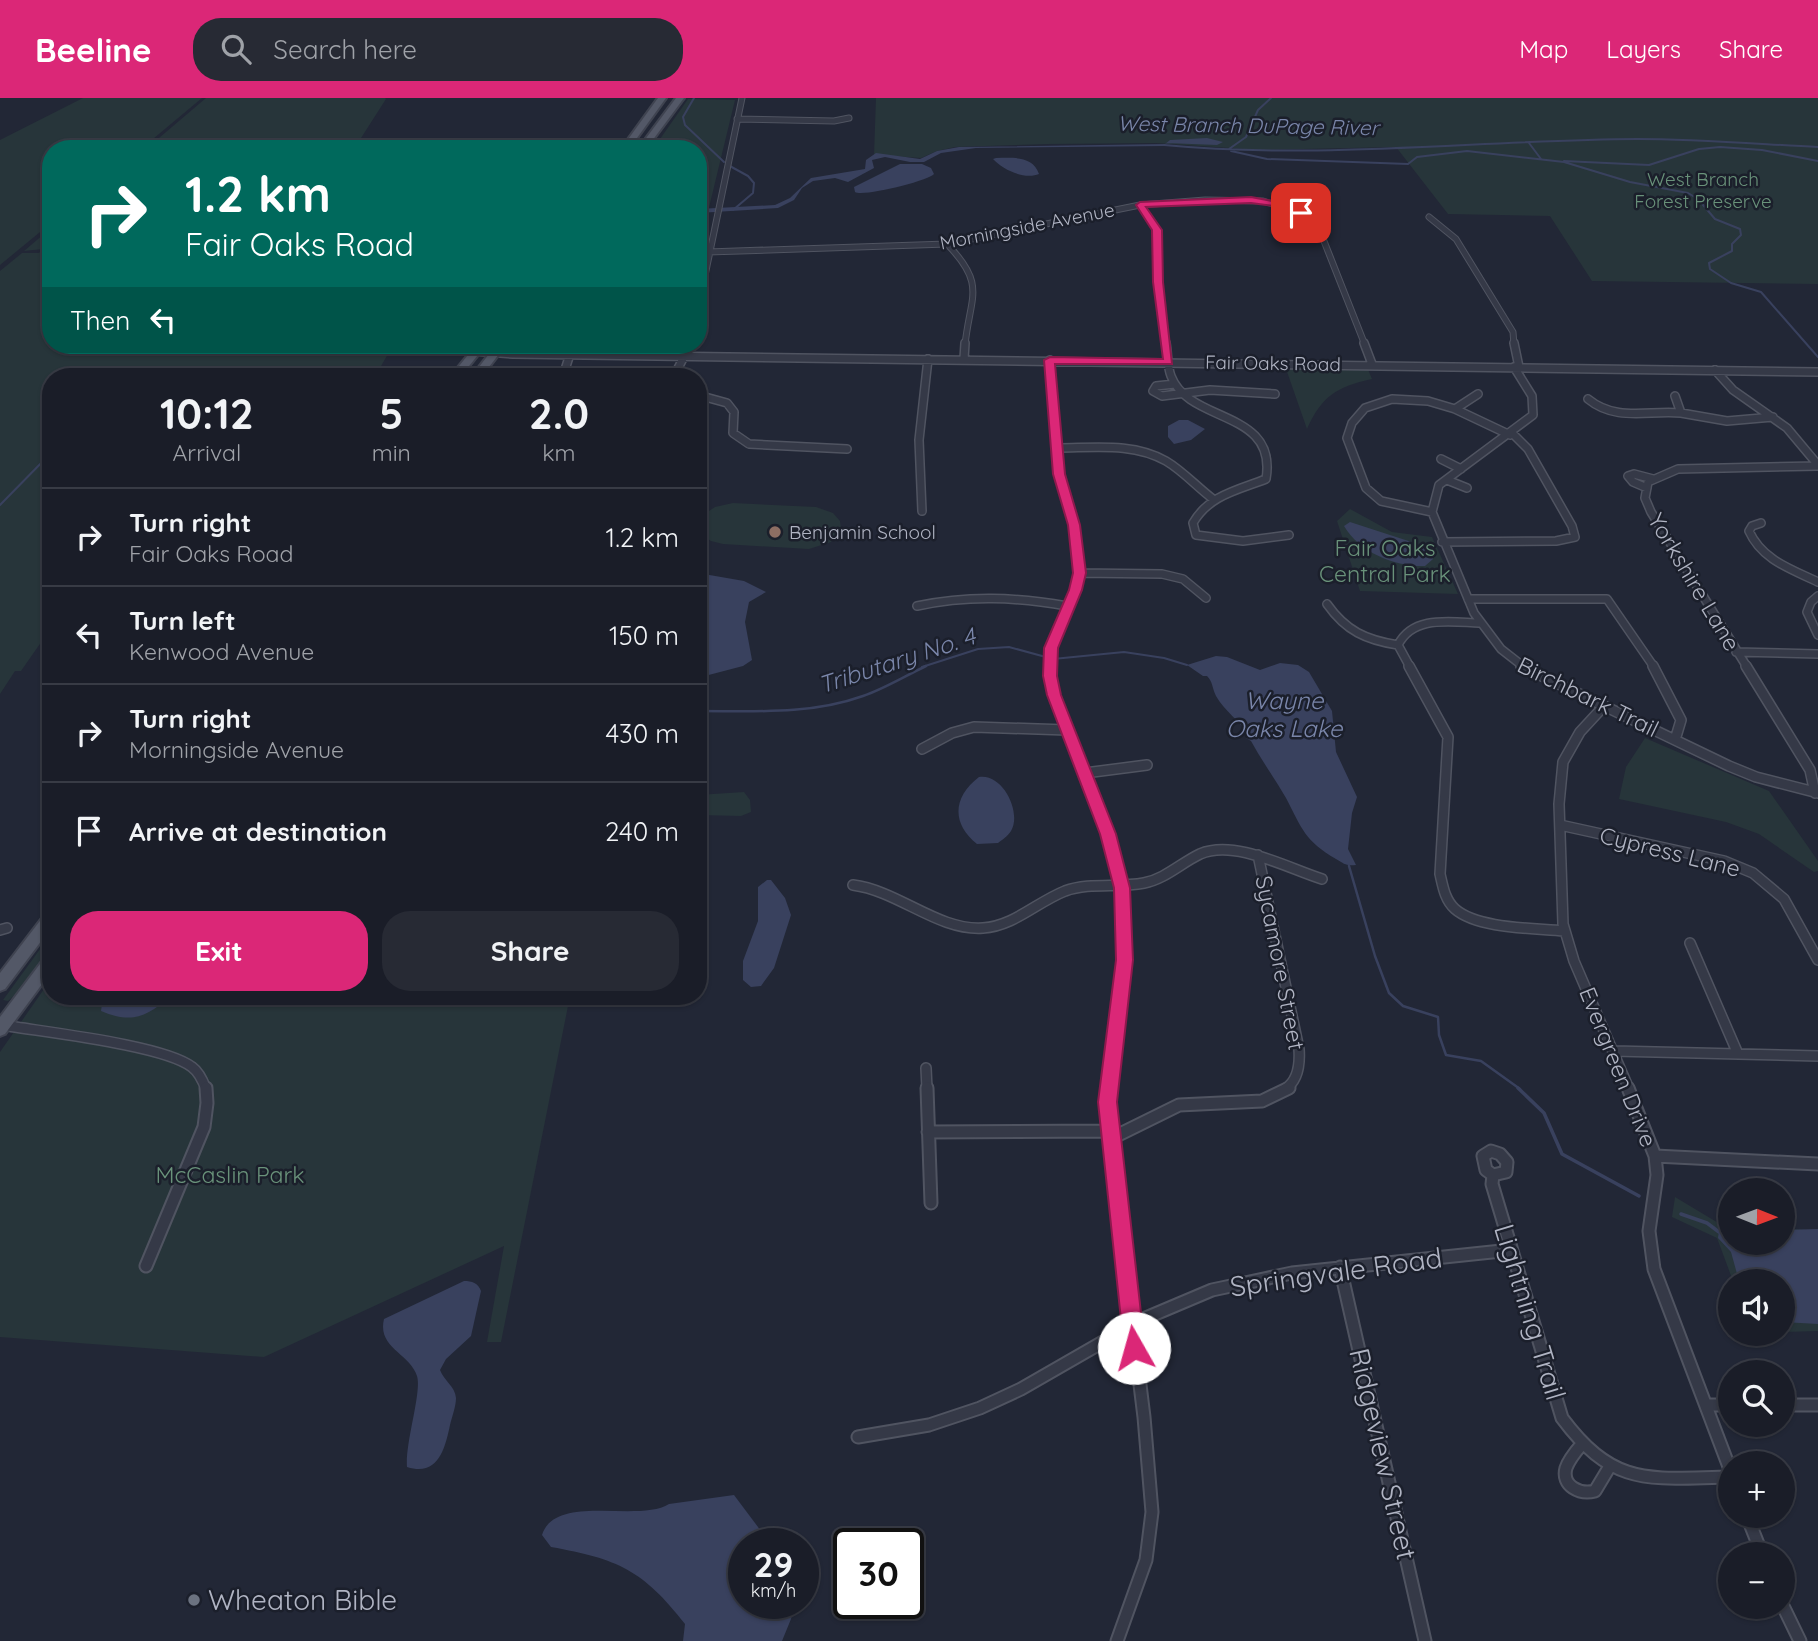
<!DOCTYPE html>
<meta charset="utf-8">
<style>
body{margin:0;font-family:Quicksand,sans-serif;background:#272a34;color:#f1f3f6;height:100vh;display:flex;flex-direction:column;font-size:26px;white-space:nowrap}
*{box-sizing:border-box;margin:0}
p{font-size:23px;color:#9fa2a8}
.icon{flex:none;width:38px;height:38px;fill:none;stroke:currentColor;stroke-width:2;stroke-linecap:round;stroke-linejoin:round}
.map{position:relative;flex:1;overflow:hidden}
.side{position:absolute;left:42px;top:270px;width:665px;height:637px;display:flex;flex-direction:column;background:#1a1d28;border-radius:28px;box-shadow:0 2px 5px #0004,0 0 0 2px #383b45}
.side>*{flex:none}
.top-card{position:absolute;left:42px;top:42px;width:665px;height:214px;border-radius:28px;box-shadow:0 2px 5px #0004,0 0 0 2px #383b45;background:#00695c;color:#fff;overflow:hidden}
.needle{width:46px;rotate:91deg}
.controls{position:absolute;left:1718px;top:1080px;display:grid;gap:14px}
.controls a{display:grid;place-items:center;width:77px;height:77px;border-radius:50%;background:#1a1d28;box-shadow:0 2px 5px #0004,0 0 0 2px #383b45;font-size:35px}
.speed{position:absolute;left:728px;top:1430px;display:flex;gap:14px;font-size:35px;font-weight:700;text-align:center}
.speed>*{display:grid;place-content:center;width:91px;height:91px;border-radius:50%;background:#1a1d28;box-shadow:0 2px 5px #0004,0 0 0 2px #383b45;line-height:1}
.speed small{font-size:18px;font-weight:400}
.speed .limit{border:4px solid #111;border-radius:10px;background:#fff;color:#111}
.pin{position:absolute;display:grid;place-items:center;width:60px;height:60px;color:#fff;margin:-30px;border-radius:14px;box-shadow:0 4px 10px #0006}
.me{position:absolute;width:77px;margin:-38px;rotate:353deg;stroke-linejoin:round;filter:drop-shadow(0 0 5px #0008)}
.turn{display:flex;align-items:center;gap:24px;height:147px;padding:0 28px;font-size:32px}
.turn .icon{width:91px;height:91px;stroke-width:2.5}
.turn b{display:block;font-size:49px;line-height:60px}
.then{display:flex;align-items:center;height:66px;padding:0 28px;background:#0003;gap:14px;font-size:26px}
.eta{display:flex;justify-content:space-evenly;align-items:center;height:119px;text-align:center}
.eta b{font-size:42px;font-weight:700;line-height:49px}
.primary-button{display:flex;gap:14px;margin-top:auto;padding:14px 28px}
.primary-button a{flex:1;height:80px;border-radius:28px;background:#db2777;color:#fff;font-size:28px;font-weight:700;line-height:80px;text-align:center}
.primary-button a+a{background:#272a34;color:#f1f3f6}
ul{padding:0;list-style:none}
li{display:flex;align-items:center;gap:21px;height:98px;padding:0 28px;border-top:2px solid #383b45}
li div{flex:1}
li b{display:block;font-size:26px}
li em{font-style:normal}
header{display:flex;align-items:center;gap:42px;box-sizing:border-box;height:98px;padding:0 35px;background:#db2777;color:#fff}
header strong{font-size:33px}
nav{display:flex;gap:38px;margin-inline-start:auto;font-size:24px}
.search{width:490px;height:63px;background:#272a34;display:flex;align-items:center;gap:18px;box-sizing:border-box;padding:0 24px;border-radius:28px;color:#9fa2a8;font-size:26px}
.map>svg:first-child{display:block}
.green{fill:#27353a}
.water{fill:#39415e}
.lines{fill:none;stroke-linecap:round;stroke-linejoin:round}
.stream-far2{stroke:#39415e;stroke-width:2}
.stream-far1{stroke:#39415e;stroke-width:2.5}
.stream{stroke:#39415e;stroke-width:3.5}
.minor-far3-casing{stroke:#505461;stroke-width:7}
.minor-far2-casing{stroke:#505461;stroke-width:10}
.minor-far1-casing{stroke:#505461;stroke-width:12}
.minor-casing{stroke:#505461;stroke-width:15}
.primary-casing{stroke:#3f4350;stroke-width:4}
.minor-far3{stroke:#353947;stroke-width:5}
.minor-far2{stroke:#353947;stroke-width:7}
.minor-far1{stroke:#353947;stroke-width:9}
.minor{stroke:#353947;stroke-width:11}
.primary{fill:#535867;fill-rule:evenodd}
.route{fill:#db2777;stroke:#8e194d;stroke-width:2}
.education-dot{fill:#8d6e63;stroke:#1b1f2b;stroke-width:2.5}
.worship-dot{fill:#6b7280;stroke:#1b1f2b;stroke-width:2.5}
.labels{text-anchor:middle;stroke-width:5;stroke-linejoin:round;paint-order:stroke}
.far-park-label{font-size:19px;fill:#69927a;stroke:#1b1f2b}
.far-street-label{font-size:19px;fill:#b0b4c3;stroke:#1b1f2b}
.far-poi-label{font-size:19px;fill:#b0b4c3;stroke:#1b1f2b;text-anchor:start}
.far-water-label{font-size:21px;font-style:italic;fill:#7a86aa;stroke:#1b1f2b}
.park-label{font-size:23px;fill:#69927a;stroke:#1b1f2b}
.street-label{font-size:23px;fill:#b0b4c3;stroke:#1b1f2b}
.water-label{font-size:24px;font-style:italic;fill:#7a86aa;stroke:#1b1f2b}
.near-street-label{font-size:28px;fill:#b0b4c3;stroke:#1b1f2b}
.near-poi-label{font-size:28px;fill:#b0b4c3;stroke:#1b1f2b;text-anchor:start}
</style>
<header>
<strong>Beeline</strong>
<div class="search"><svg class="icon" aria-label="search" viewBox="0 0 24 24"><circle cx="10" cy="10" r="6"/><path d="M15 15l6 6"/></svg>Search here</div>
<nav><a>Map</a><a>Layers</a><a>Share</a></nav>
</header>
<div class="map">
<svg width="1818" height="1543" viewBox="0 0 1818 1543">
<rect width="100%" height="100%" fill="#222736"/>
<path class="green" d="M 83,0 L 202,0 L 141,51 L 51,51 L 51,125 L 0,167 L 0,42 Z
M 206,0 L 385,0 L 386,1 L 354,51 L 146,51 Z
M 876,0 L 1818,0 L 1818,186 L 1592,183 L 1550,118 L 1448,116 L 1396,49 L 1259,52 L 1156,45 L 1049,46 L 955,49 L 937,53 L 921,60 L 874,57 Z
M 688,1 L 735,2 L 705,126 L 698,126 L 698,51 L 653,51 Z
M 51,130 L 51,247 L 393,247 L 380,270 L 388,278 L 51,278 L 51,530 L 21,573 L 15,573 L 0,596 L 0,173 L 22,155 L 39,155 L 43,151 L 24,153 Z
M 1285,268 L 1367,269 L 1372,281 C 1336,289 1322,298 1307,331 Z
M 733,405 L 816,409 L 833,415 L 840,423 L 841,431 L 831,444 L 809,451 L 723,446 L 711,443 L 698,434 L 700,419 L 715,409 Z
M 1350,411 L 1392,434 L 1432,439 L 1458,496 L 1360,493 L 1337,423 Z
M 1645,640 L 1769,693 L 1818,763 L 1818,773 L 1814,774 L 1759,736 L 1726,724 L 1619,701 L 1626,669 Z
M 744,694 L 750,702 L 751,714 L 741,718 L 698,717 L 698,697 Z
M 51,836 C 51,862 27,887 8,903 L 3,902 Z
M 51,881 L 51,898 L 570,898 L 501,1244 L 487,1244 L 504,1148 L 264,1259 L 0,1239 L 0,954 Z
M 1675,1099 L 1720,1126 L 1731,1127 L 1731,1144 L 1783,1144 L 1783,1130 L 1818,1133 L 1818,1233 L 1783,1234 L 1783,1183 L 1733,1183 L 1717,1140 L 1672,1119 Z"/>
<path class="water" d="M 1207,40 L 1223,44 L 1217,47 L 1166,45 L 1165,48 L 976,50 L 941,55 L 924,64 L 910,64 L 885,59 L 872,62 L 874,70 L 848,84 L 835,80 L 813,83 L 802,90 L 794,102 L 778,110 L 698,115 L 698,111 L 775,107 L 790,100 L 811,80 L 865,71 L 866,62 L 876,55 L 920,61 L 937,53 L 959,49 L 1165,46 L 1170,42 Z
M 996,60 C 1012,60 1033,57 1039,76 C 1025,82 1003,72 993,61 Z
M 900,66 L 922,66 L 931,70 L 934,76 C 928,83 863,99 855,94 L 854,89 Z
M 1179,322 L 1188,322 L 1205,331 L 1191,342 L 1174,346 L 1168,339 L 1168,328 Z
M 1350,424 L 1430,450 L 1433,461 L 1425,468 C 1396,469 1360,455 1344,428 Z
M 698,475 L 744,483 L 766,494 L 749,504 L 745,524 L 752,562 L 743,568 L 701,579 L 698,579 Z
M 1216,558 L 1227,559 L 1260,572 L 1280,565 L 1298,567 L 1309,574 L 1332,613 L 1336,654 L 1357,699 L 1352,715 L 1348,751 L 1356,767 C 1345,768 1345,766 1336,761 C 1305,743 1302,731 1286,700 C 1275,681 1262,663 1251,643 L 1246,640 L 1248,638 C 1240,622 1224,613 1216,598 C 1212,590 1213,584 1207,578 L 1203,578 L 1187,567 Z
M 979,679 C 1003,675 1022,715 1011,733 C 1008,738 1002,742 998,745 L 977,746 C 951,725 953,699 979,679 Z
M 767,782 L 771,782 L 785,800 L 791,817 L 774,870 L 761,888 L 751,889 L 743,882 L 743,863 L 758,823 L 758,789 Z
M 112,898 L 171,898 C 146,919 132,926 101,913 L 102,906 Z
M 1720,1126 L 1731,1127 L 1731,1144 L 1783,1144 L 1783,1132 L 1818,1131 L 1818,1226 L 1783,1224 L 1783,1183 L 1739,1183 L 1731,1154 L 1718,1140 Z
M 464,1183 C 472,1183 478,1185 481,1193 L 471,1238 L 446,1261 L 440,1272 C 444,1283 455,1288 456,1300 C 456,1308 452,1319 450,1327 C 445,1351 438,1379 407,1369 C 405,1345 422,1294 417,1278 C 410,1255 377,1250 384,1221 Z
M 734,1397 L 770,1445 L 744,1446 L 744,1505 L 794,1505 L 791,1521 L 782,1543 L 683,1543 L 685,1526 C 643,1472 618,1461 551,1449 L 542,1437 C 555,1395 640,1425 669,1406 Z"/>
<g class="lines">
<path class="stream-far2" d="M 694,0 L 683,19 L 685,27 L 724,64
M 1529,45 L 1541,61
M 1164,47 C 1322,62 1479,42 1637,41 C 1697,41 1758,46 1818,49
M 1229,51 L 1246,39 L 1258,12 L 1271,0
M 1231,53 L 1267,61 L 1408,66 L 1417,59 L 1467,53 L 1564,64 L 1630,84 L 1688,95 L 1698,101 L 1715,121 L 1740,131 L 1741,137 L 1732,146 L 1732,153 L 1709,165 L 1710,171 L 1731,185 L 1761,194 L 1818,259
M 1564,63 L 1649,67 L 1699,51 L 1720,49 L 1762,52 L 1818,63
M 728,67 L 748,78 L 754,85 L 753,95 L 733,112
M 248,278 L 267,278
M 0,407 L 51,355
M 922,569 L 978,551 L 1009,549 L 1053,561 L 1124,554 L 1164,560 L 1187,567"/>
<path class="stream-far1" d="M 698,613 C 754,613 810,617 863,598 C 884,591 905,578 926,568
M 1349,768 L 1375,858 L 1389,895 L 1403,908 L 1438,919 L 1439,937 L 1446,957 L 1481,963 L 1520,991"/>
<path class="stream" d="M 1518,990 L 1544,1015 L 1562,1056 L 1639,1098
M 1681,1116 L 1707,1125 L 1719,1134"/>
<defs>
<path id="minor-far3" d="M 737,21 L 834,23 L 849,20
M 1140,107 L 1157,132 L 1158,184 L 1167,247
M 1429,119 L 1456,141 L 1513,234 L 1514,247
M 947,146 C 987,187 970,198 965,247
M 708,154 L 947,146 L 1140,107 L 1205,102 L 1263,103 L 1301,115 L 1320,133 L 1365,247
M 698,211 L 742,0"/>
<path id="minor-far2" d="M 1166,245 C 1168,255 1167,268 1171,278 C 1189,326 1278,311 1266,381 C 1238,392 1209,397 1193,425 L 1196,437 L 1243,443 L 1289,437
M 1364,245 L 1372,266
M 1514,245 L 1519,269
M 457,247 L 473,253 L 513,256 L 1818,274
M 964,261 L 965,245
M 1050,262 L 1059,376 L 1074,427 L 1079,475 L 1076,492 L 1051,550 L 1050,569
M 1514,269 L 1532,298 L 1533,317 L 1439,387 L 1432,414 L 1474,515 L 1501,551 L 1524,569
M 1715,272 L 1733,292 L 1787,330 L 1818,367
M 563,278 L 570,256
M 674,278 L 690,247
M 1175,286 L 1156,288 L 1153,293 L 1162,298 L 1210,292 L 1275,296
M 698,297 L 727,305 L 734,314 L 733,335 L 749,346 L 847,351
M 1588,301 C 1616,324 1648,312 1681,315 L 1675,298
M 1455,311 L 1478,296
M 1681,315 L 1727,323 L 1773,319
M 1057,350 C 1093,350 1133,344 1166,363 C 1183,373 1197,389 1213,401
M 1441,361 L 1461,371
M 1447,382 L 1467,390
M 1647,390 L 1633,384 L 1628,378 L 1634,376 L 1653,381
M 922,413 L 919,342 L 928,261
M 1432,414 L 1381,403 L 1366,390 L 1347,340 L 1352,325 L 1365,310 L 1392,301 L 1428,303 L 1455,311 L 1510,337
M 1761,425 L 1752,428 L 1749,433 C 1762,462 1791,471 1818,484
M 1442,444 L 1556,443 L 1575,439 L 1572,428 L 1528,351 L 1512,335
M 1079,475 L 1162,476 L 1183,481 L 1206,500
M 1818,498 L 1811,504 L 1807,514 L 1818,537
M 1468,501 L 1607,501 L 1654,569
M 1327,506 C 1346,533 1366,542 1398,547
M 917,508 C 968,497 1016,499 1067,508
M 1736,554 L 1818,556
M 1410,569 L 1398,547 C 1413,517 1450,524 1479,525
M 1747,569 L 1651,414 L 1645,400 L 1648,384 L 1678,371 L 1818,368"/>
<path id="minor-far1" d="M 1050,568 L 1054,597 L 1111,749 L 1124,812 L 1124,869 L 1109,991
M 1409,568 L 1448,639 L 1440,776 C 1443,789 1445,802 1455,811 C 1478,831 1534,830 1564,833
M 1521,568 L 1729,668 L 1756,679 L 1818,695
M 1653,568 L 1681,622 L 1675,642
M 1746,568 L 1810,672 L 1815,695
M 1604,608 L 1580,634 L 1563,664 L 1559,706 L 1563,826 L 1574,863 L 1629,991
M 922,651 L 952,635 L 974,629 L 1067,632
M 1085,675 L 1147,667
M 1560,727 L 1724,763 L 1753,775 L 1784,801 L 1818,862
M 1258,757 L 1299,951 C 1300,965 1298,983 1285,991
M 853,787 C 899,793 938,833 983,830 C 1014,828 1037,804 1065,793 C 1090,784 1118,790 1144,785 C 1165,781 1181,765 1200,756 C 1235,741 1287,770 1322,781
M 0,832 L 7,830
M 1690,845 L 1738,956
M 3,927 C 43,934 164,947 192,969 C 199,974 203,983 206,991
M 1614,953 L 1818,958
M 926,970 L 927,991"/>
<path id="minor" d="M 927,990 L 931,1105
M 1109,990 L 1109,1035 L 1144,1319 L 1152,1414 L 1146,1462 L 1117,1543
M 1628,990 L 1655,1058 L 1657,1077 L 1649,1133 L 1654,1171 L 1731,1374
M 928,1034 L 1109,1033
M 1110,1041 L 1179,1007 L 1262,1003 L 1289,990
M 1491,1053 L 1500,1056 L 1507,1064 L 1506,1074 L 1493,1077 L 1486,1072 L 1483,1058 Z
M 1655,1058 L 1818,1066
M 1493,1077 L 1492,1086 L 1562,1320 C 1615,1391 1651,1380 1731,1379
M 146,1168 L 204,1029 L 207,1005 L 206,990
M 1340,1169 L 1425,1543
M 1706,1307 L 1731,1307
M 1783,1307 L 1818,1307
M 858,1339 L 929,1327 L 980,1310 L 1021,1291 L 1141,1222 L 1212,1192 L 1292,1175 L 1511,1152
M 1582,1346 C 1576,1353 1569,1361 1566,1370 C 1561,1388 1580,1397 1595,1393 L 1610,1368
M 1747,1418 L 1762,1456
M 1783,1508 L 1800,1543"/>
<path id="primary" d="M 658,0 L 666,0 L 629,51 L 621,51 Z
M 676,0 L 684,0 L 646,51 L 638,51 Z
M 476,247 L 486,247 L 461,278 L 451,278 Z
M 496,247 L 506,247 L 482,278 L 472,278 Z
M 51,813 L 51,830 L 5,891 L 0,893 L 0,875 L 46,815 Z
M 51,856 L 51,874 L 5,936 L 0,938 L 0,919 L 46,858 Z"/>
</defs>
<use href="#minor-far3" class="minor-far3-casing"/>
<use href="#minor-far2" class="minor-far2-casing"/>
<use href="#minor-far1" class="minor-far1-casing"/>
<use href="#minor" class="minor-casing"/>
<use href="#primary" class="primary-casing"/>
<use href="#minor-far3" class="minor-far3"/>
<use href="#minor-far2" class="minor-far2"/>
<use href="#minor-far1" class="minor-far1"/>
<use href="#minor" class="minor"/>
<use href="#primary" class="primary"/>
</g>
<path class="route" d="M 1251,99 L 1278,104 L 1305,115 L 1301,118 L 1273,108 L 1251,105 L 1146,109 L 1162,132 L 1163,184 L 1172,266 L 1055,266 L 1065,376 L 1080,427 L 1086,475 L 1082,492 L 1058,550 L 1057,578 L 1061,597 L 1116,736 L 1130,790 L 1133,862 L 1117,1004 L 1145,1250 L 1142,1258 L 1134,1261 L 1127,1258 L 1124,1250 L 1098,1004 L 1116,862 L 1114,790 L 1100,736 L 1047,597 L 1043,578 L 1044,550 L 1069,492 L 1073,475 L 1068,427 L 1053,376 L 1044,262 L 1050,259 L 1163,261 L 1153,184 L 1152,132 L 1136,107 L 1140,104 Z"/>
<circle class="education-dot" cx="775" cy="434" r="7"/>
<circle class="worship-dot" cx="194" cy="1502" r="7"/>
<g class="labels">
<g class="far-park-label">
<text x="1703" y="88">West Branch<tspan x="1703" dy="22">Forest Preserve</tspan></text>
</g>
<g class="far-street-label">
<text transform="translate(1027 128) rotate(-11)" y="7">Morningside Avenue</text>
<text transform="translate(1273 265) rotate(1)" y="7">Fair Oaks Road</text>
</g>
<g class="far-poi-label">
<text x="789" y="441">Benjamin School</text>
</g>
<g class="far-water-label">
<text transform="translate(1248 28) rotate(1)" y="7">West Branch DuPage River</text>
</g>
<g class="park-label">
<text x="1385" y="458">Fair Oaks<tspan x="1385" dy="26">Central Park</tspan></text>
<text x="230" y="1085">McCaslin Park</text>
</g>
<g class="street-label">
<text transform="translate(1694 484) rotate(59)" y="8">Yorkshire Lane</text>
<text transform="translate(1588 599) rotate(26)" y="8">Birchbark Trail</text>
<text transform="translate(1670 754) rotate(14)" y="8">Cypress Lane</text>
<text transform="translate(1280 865) rotate(79)" y="8">Sycamore Street</text>
<text transform="translate(1618 969) rotate(68)" y="8">Evergreen Drive</text>
</g>
<g class="water-label">
<text transform="translate(897 563) rotate(-18)" y="8">Tributary No. 4</text>
<text x="1284" y="611">Wayne<tspan x="1284" dy="28">Oaks Lake</tspan></text>
</g>
<g class="near-street-label">
<text transform="translate(1336 1174) rotate(-8)" y="10">Springvale Road</text>
<text transform="translate(1530 1214) rotate(73)" y="10">Lightning Trail</text>
<text transform="translate(1383 1356) rotate(77)" y="10">Ridgeview Street</text>
</g>
<g class="near-poi-label">
<text x="208" y="1512">Wheaton Bible</text>
</g>
</g>
</svg>
<div class="controls">
<a><svg class="needle" viewBox="-14 -14 28 28"><path d="M0-13l5 13h-10z" fill="#e53935"/><path d="M0 13l5-13h-10z" fill="#9fa2a8"/></svg></a>
<a><svg class="icon" aria-label="sound" viewBox="0 0 24 24"><path d="M4 9h4l5-4v14l-5-4H4zM17 9q2 3 0 6"/></svg></a>
<a><svg class="icon" aria-label="search" viewBox="0 0 24 24"><circle cx="10" cy="10" r="6"/><path d="M15 15l6 6"/></svg></a>
<a>+</a>
<a>−</a>
</div>
<div class="speed"><div>29<small>km/h</small></div><div class="limit">30</div></div>
<div class="pin" style="left:1301px;top:115px;background:#d93025"><svg class="icon" aria-label="arrive" viewBox="0 0 24 24"><path d="M6 21V4h12l-3 4 3 4H6"/></svg></div>
<svg class="me" style="left:1134px;top:1250px" viewBox="-20 -20 40 40"><circle r="19" fill="#fff"/><path d="M0-13L10 11 0 6-10 11z" fill="#db2777"/></svg>
<div class="top-card">
<div class="turn"><svg class="icon" aria-label="right" viewBox="0 0 24 24"><path d="M7 20v-9h11M14 6l5 5-5 5"/></svg><div><b>1.2 km</b>Fair Oaks Road</div></div>
<div class="then">Then<svg class="icon" aria-label="left" viewBox="0 0 24 24"><path d="M17 20v-9H6M10 6l-5 5 5 5"/></svg></div>
</div>
<section class="side">
<div class="eta">
<div><b>10:12</b><p>Arrival</p></div>
<div><b>5</b><p>min</p></div>
<div><b>2.0</b><p>km</p></div>
</div>
<ul>
<li><svg class="icon" aria-label="right" viewBox="0 0 24 24"><path d="M7 20v-9h11M14 6l5 5-5 5"/></svg><div><b>Turn right</b><p>Fair Oaks Road</p></div><em>1.2 km</em></li>
<li><svg class="icon" aria-label="left" viewBox="0 0 24 24"><path d="M17 20v-9H6M10 6l-5 5 5 5"/></svg><div><b>Turn left</b><p>Kenwood Avenue</p></div><em>150 m</em></li>
<li><svg class="icon" aria-label="right" viewBox="0 0 24 24"><path d="M7 20v-9h11M14 6l5 5-5 5"/></svg><div><b>Turn right</b><p>Morningside Avenue</p></div><em>430 m</em></li>
<li><svg class="icon" aria-label="arrive" viewBox="0 0 24 24"><path d="M6 21V4h12l-3 4 3 4H6"/></svg><div><b>Arrive at destination</b></div><em>240 m</em></li>
</ul>
<div class="primary-button"><a>Exit</a><a>Share</a></div>
</section>
</div>
